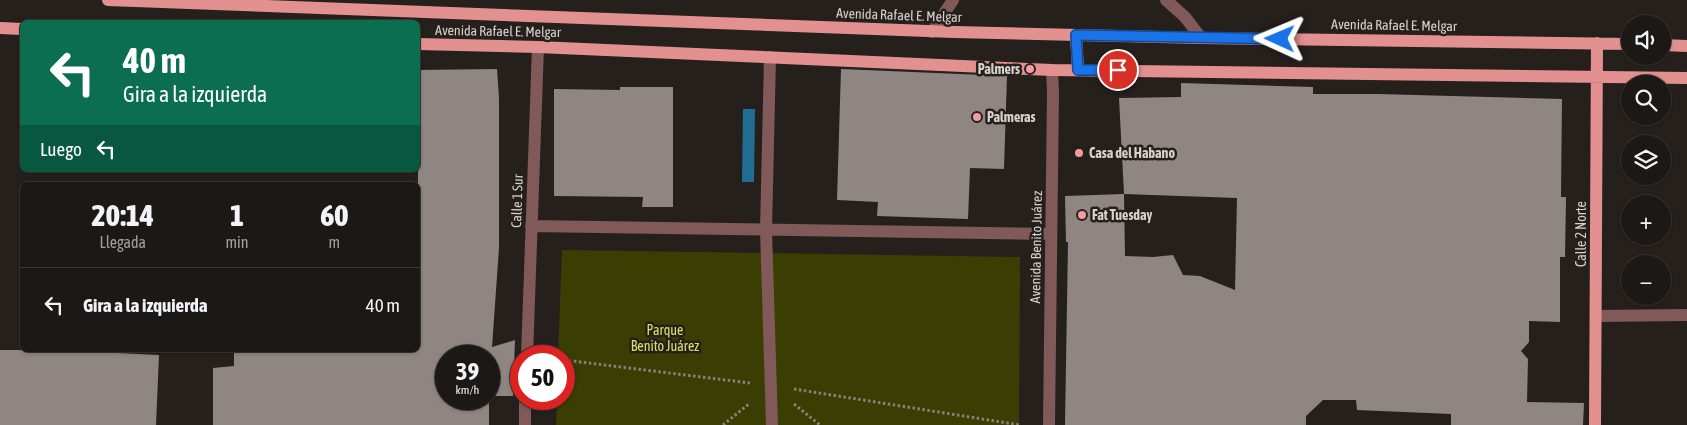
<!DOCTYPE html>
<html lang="es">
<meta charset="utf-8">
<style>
body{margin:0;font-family:"Asap Condensed",sans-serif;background:#292522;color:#f1f3f6;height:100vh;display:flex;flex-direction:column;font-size:19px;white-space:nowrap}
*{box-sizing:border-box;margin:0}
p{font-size:16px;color:#a0a0a0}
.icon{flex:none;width:28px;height:28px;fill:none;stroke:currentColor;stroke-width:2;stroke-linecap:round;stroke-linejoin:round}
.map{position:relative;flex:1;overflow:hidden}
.sheet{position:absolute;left:20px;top:182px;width:400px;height:170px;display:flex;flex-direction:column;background:#1c1815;border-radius:8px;box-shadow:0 1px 4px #0004,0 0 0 1px #3a3734}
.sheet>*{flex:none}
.hud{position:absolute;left:20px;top:20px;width:400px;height:152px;border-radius:8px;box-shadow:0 1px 4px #0004,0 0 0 1px #3a3734;background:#0b6e4f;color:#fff;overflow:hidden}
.fabs{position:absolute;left:1621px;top:15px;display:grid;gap:10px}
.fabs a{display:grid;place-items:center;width:50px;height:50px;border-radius:50%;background:#1c1815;box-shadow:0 1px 4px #0004,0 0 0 1px #3a3734;font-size:25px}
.speed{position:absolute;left:435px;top:345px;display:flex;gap:10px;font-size:25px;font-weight:700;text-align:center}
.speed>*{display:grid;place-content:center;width:65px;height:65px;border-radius:50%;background:#1c1815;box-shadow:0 1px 4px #0004,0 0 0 1px #3a3734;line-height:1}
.speed small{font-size:12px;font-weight:400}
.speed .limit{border:8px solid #d22;background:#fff;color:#111}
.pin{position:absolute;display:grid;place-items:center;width:42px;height:42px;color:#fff;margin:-21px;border:2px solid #fff;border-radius:50%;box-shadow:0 1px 5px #0007}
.me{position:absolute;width:55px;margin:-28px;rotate:271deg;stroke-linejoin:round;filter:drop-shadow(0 0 4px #0008)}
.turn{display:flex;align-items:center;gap:18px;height:105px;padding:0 20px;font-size:22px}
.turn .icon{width:65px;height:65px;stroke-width:2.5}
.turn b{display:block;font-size:35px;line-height:42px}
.then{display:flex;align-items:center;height:48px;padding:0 20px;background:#0003;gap:10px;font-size:19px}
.eta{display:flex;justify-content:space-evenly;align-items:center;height:85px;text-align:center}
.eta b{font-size:30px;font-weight:800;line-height:35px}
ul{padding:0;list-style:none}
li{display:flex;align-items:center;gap:15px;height:75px;padding:0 20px;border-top:1px solid #3a3734}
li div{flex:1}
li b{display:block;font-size:19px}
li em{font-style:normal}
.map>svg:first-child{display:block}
.green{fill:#3a3e02}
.water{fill:#226d94}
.building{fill:#8f8684;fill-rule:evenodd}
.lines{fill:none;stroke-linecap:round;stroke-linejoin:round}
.path{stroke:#86817d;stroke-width:3;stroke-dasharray:2.5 2.5;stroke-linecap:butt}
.minor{stroke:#815959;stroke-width:12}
.major{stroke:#e39190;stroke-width:12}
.route-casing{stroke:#114b97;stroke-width:12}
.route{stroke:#1a73e8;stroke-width:9}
.poi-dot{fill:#f49b9f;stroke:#26201c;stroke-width:2}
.labels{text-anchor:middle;stroke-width:5;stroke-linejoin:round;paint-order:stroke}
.street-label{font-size:14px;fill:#d5d1ce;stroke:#26201c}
.poi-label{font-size:14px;font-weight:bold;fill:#d5d1ce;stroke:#26201c;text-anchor:start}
.park-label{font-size:14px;fill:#d8e266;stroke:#26201c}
</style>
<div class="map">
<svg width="1687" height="425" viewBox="0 0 1687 425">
<rect width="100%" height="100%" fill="#26201c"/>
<path class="green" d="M 562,250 L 1020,257 L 1019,425 L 556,425 L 557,399 L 564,399 L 564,356 L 558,356 Z"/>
<path class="water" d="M 743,109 L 755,109 L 754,182 L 742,182 Z"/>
<path class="building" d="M 497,69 L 499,98 L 499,248 L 492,347 L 515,340 L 513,396 L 489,396 L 489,425 L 213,425 L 213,368 L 234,366 L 234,350 L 418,350 L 418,70 ZM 446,356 L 489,356 L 489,399 L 446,399 Z
M 841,69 L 1007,76 L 1004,169 L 970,168 L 968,219 L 877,216 L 878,202 L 837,200 Z
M 1181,83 L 1313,87 L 1313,94 L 1378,94 L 1562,99 L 1561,197 L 1566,197 L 1565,257 L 1560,257 L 1560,322 L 1529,321 L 1529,342 L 1521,351 L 1528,359 L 1527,402 L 1584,403 L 1583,425 L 1451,425 L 1451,414 L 1357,410 L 1356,400 L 1323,400 L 1306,416 L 1306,425 L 1065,425 L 1068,242 L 1066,242 L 1065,196 L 1124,194 L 1119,98 L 1181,97 ZM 1124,194 L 1237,198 L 1235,290 L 1200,276 L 1183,275 L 1173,255 L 1153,257 L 1125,256 Z
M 620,87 L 673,87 L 673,207 L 642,207 L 643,197 L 554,196 L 554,89 L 620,90 Z
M 0,350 L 56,350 L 159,355 L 156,425 L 0,425 Z"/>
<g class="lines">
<path class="path" d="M 564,360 L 750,383
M 794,389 L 1020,425
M 794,404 L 820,425
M 723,425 L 750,403"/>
<path class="minor" d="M 1166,0 L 1185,17 L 1201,38
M 932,32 L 953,0
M 770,57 L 766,230 L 772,425
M 531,226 L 1051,234
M 1596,316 L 1687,315
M 527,356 L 538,47
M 525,425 L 525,399
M 1049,425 L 1053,92 L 1052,70"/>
<path class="major" d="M 108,0 L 954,32 L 1201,38 L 1630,44
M 0,28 L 22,29
M 1076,35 L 1078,70
M 418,44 L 538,47 L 1052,70 L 1687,78
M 1662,45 L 1687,46
M 1595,425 L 1597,43"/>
</g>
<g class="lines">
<defs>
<path id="route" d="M 1118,70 L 1078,70 L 1076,35 L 1280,39"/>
</defs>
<use href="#route" class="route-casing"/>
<use href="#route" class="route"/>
</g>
<g class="poi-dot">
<circle cx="1030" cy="69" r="5"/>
<circle cx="977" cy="117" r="5"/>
<circle cx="1079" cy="153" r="5"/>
<circle cx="1082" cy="215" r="5"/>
</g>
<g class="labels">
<g class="street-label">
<text transform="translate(899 15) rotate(2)" y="5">Avenida Rafael E. Melgar</text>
<text transform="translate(1394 25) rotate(1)" y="5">Avenida Rafael E. Melgar</text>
<text transform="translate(498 31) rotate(1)" y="5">Avenida Rafael E. Melgar</text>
<text transform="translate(517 201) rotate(-88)" y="5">Calle 1 Sur</text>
<text transform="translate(1581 234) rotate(-90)" y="5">Calle 2 Norte</text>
<text transform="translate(1036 247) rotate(-89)" y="5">Avenida Benito Juárez</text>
</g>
<g class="poi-label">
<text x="1020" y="74" text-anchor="end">Palmers</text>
<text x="987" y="122">Palmeras</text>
<text x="1089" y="158">Casa del Habano</text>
<text x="1092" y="220">Fat Tuesday</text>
</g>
<g class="park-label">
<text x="665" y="335">Parque<tspan x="665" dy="16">Benito Juárez</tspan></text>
</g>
</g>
</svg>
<div class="fabs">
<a><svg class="icon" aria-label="sound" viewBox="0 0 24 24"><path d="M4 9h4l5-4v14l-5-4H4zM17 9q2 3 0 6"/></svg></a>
<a><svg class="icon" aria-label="search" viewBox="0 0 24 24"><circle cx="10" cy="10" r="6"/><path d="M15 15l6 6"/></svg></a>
<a><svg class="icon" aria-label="layers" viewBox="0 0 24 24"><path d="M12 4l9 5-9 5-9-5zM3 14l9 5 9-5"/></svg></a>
<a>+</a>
<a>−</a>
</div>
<div class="speed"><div>39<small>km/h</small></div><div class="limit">50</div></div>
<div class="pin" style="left:1118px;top:70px;background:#d93025"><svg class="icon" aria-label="arrive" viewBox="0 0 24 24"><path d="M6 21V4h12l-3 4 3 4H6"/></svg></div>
<svg class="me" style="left:1280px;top:39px" viewBox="-20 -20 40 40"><path d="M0-17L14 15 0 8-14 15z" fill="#1a73e8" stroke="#fff" stroke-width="4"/></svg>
<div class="hud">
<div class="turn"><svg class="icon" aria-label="left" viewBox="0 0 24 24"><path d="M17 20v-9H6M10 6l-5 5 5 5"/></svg><div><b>40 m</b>Gira a la izquierda</div></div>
<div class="then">Luego<svg class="icon" aria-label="left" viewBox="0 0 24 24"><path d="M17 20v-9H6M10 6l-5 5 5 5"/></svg></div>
</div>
<section class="sheet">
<div class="eta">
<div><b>20:14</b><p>Llegada</p></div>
<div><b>1</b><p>min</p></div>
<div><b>60</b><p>m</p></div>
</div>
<ul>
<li><svg class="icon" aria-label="left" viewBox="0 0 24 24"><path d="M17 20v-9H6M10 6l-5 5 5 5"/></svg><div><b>Gira a la izquierda</b></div><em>40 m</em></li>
</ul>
</section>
</div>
